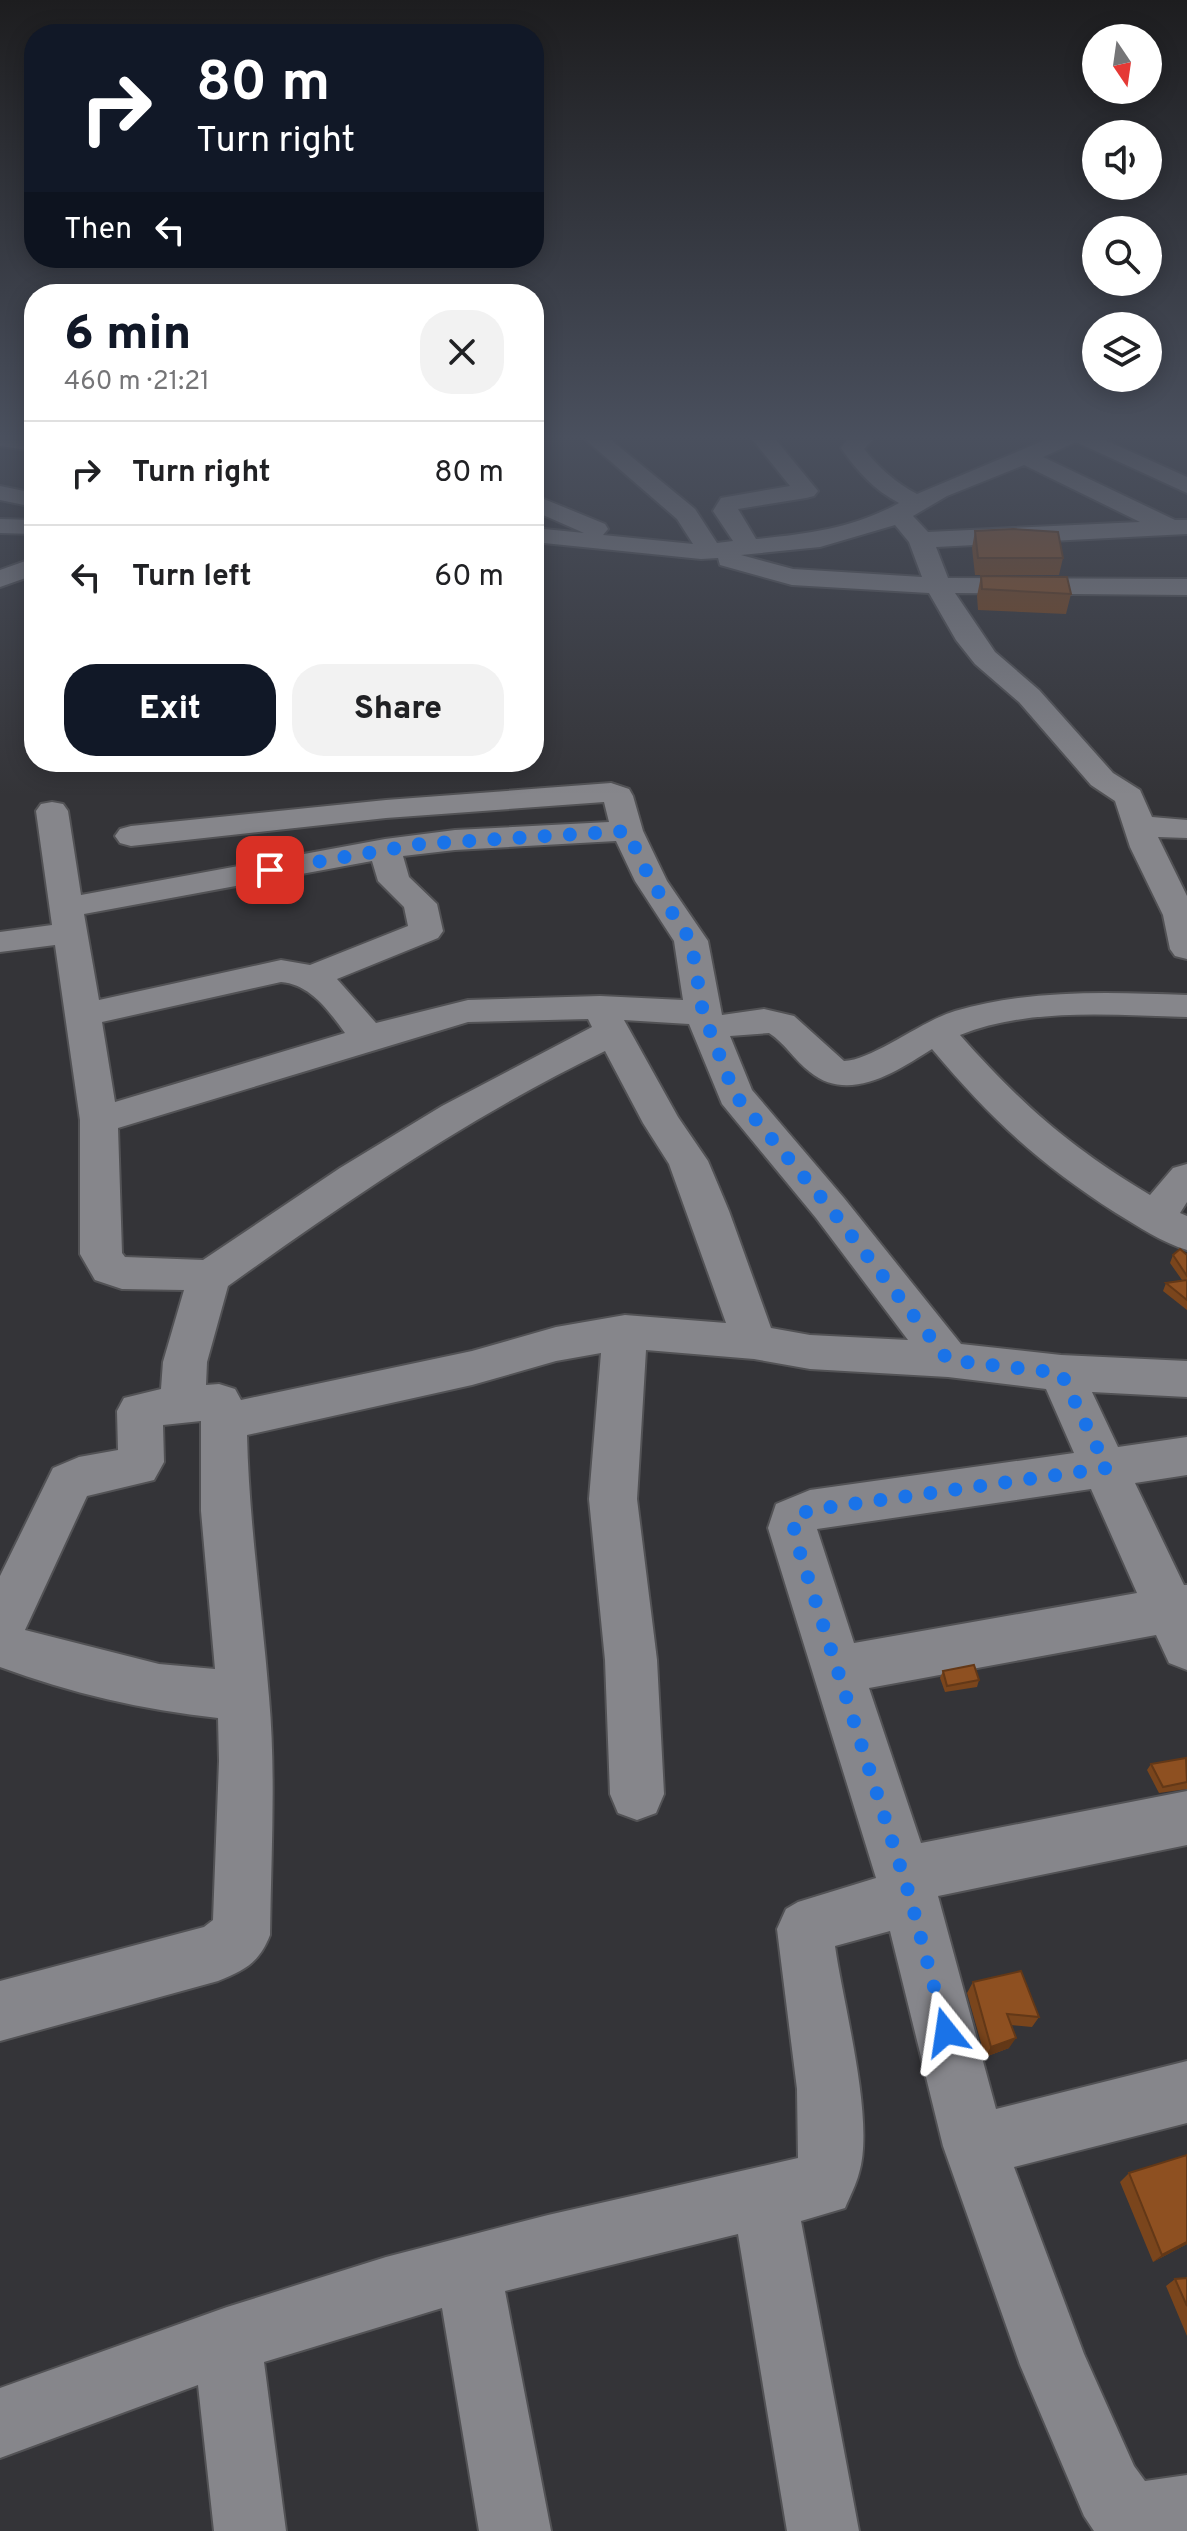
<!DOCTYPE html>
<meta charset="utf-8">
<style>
body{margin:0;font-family:Overpass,sans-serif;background:#f2f2f2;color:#202124;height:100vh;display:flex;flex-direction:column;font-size:30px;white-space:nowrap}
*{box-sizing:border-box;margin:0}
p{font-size:26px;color:#757577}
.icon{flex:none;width:44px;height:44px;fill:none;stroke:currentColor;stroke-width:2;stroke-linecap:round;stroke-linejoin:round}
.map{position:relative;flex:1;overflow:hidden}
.sheet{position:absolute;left:24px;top:284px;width:520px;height:488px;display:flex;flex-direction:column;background:#fff;border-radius:32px;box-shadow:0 4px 20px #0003}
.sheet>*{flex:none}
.hud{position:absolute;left:24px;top:24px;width:520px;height:244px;border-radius:32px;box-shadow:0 4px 20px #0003;background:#111827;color:#fff;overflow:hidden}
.needle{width:52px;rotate:167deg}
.fabs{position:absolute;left:1082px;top:24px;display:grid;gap:16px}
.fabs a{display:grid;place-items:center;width:80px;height:80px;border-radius:50%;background:#fff;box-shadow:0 4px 20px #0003;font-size:40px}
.pin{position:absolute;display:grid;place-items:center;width:68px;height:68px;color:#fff;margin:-34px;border-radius:16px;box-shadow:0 4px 12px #0006}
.me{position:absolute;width:88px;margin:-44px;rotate:345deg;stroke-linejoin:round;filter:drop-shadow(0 0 6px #0008)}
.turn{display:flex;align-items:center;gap:28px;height:168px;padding:0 40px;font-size:36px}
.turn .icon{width:104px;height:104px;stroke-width:2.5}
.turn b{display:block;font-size:56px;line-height:68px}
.then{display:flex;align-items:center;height:76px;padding:0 40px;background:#0003;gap:16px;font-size:30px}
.round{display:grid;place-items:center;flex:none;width:84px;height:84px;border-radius:32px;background:#f2f2f2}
.overview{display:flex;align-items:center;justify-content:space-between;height:136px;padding:0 40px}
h1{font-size:48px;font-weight:800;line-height:60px;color:#111827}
.primary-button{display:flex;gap:16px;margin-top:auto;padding:16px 40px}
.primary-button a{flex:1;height:92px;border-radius:32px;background:#111827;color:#fff;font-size:32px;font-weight:800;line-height:92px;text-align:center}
.primary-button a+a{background:#f2f2f2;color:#202124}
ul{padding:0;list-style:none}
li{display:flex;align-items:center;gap:24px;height:104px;padding:0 40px;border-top:2px solid #e0e0e0}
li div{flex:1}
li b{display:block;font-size:30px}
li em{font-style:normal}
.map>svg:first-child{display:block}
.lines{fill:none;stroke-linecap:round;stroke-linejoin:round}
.minor-casing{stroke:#525255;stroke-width:4}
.minor{fill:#86868b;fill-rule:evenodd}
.wall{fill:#7a451c}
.shaded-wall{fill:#633817}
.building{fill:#8e5021;stroke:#633817;stroke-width:2}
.route{stroke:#1a73e8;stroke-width:14;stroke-dasharray:0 25.2}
</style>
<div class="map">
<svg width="1187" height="2531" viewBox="0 0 1187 2531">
<rect width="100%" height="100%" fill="#343438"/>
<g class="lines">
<defs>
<path id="minor" d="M 0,440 L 34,440 L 34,451 L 0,446 Z
M 586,440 L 611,440 L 695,509 L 717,543 L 733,541 L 713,511 L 721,498 L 790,486 L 753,440 L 776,440 L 818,491 L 814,496 L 806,498 L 738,509 L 756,539 C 808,534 854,528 899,503 C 874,490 857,471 841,448 L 847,440 L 872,440 L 864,449 C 879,468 896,483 917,494 L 1045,440 L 1105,440 L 1187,477 L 1187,493 L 1076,442 L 1043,457 L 1175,520 L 1187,520 L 1187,534 L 936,547 L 948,578 L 1187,579 L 1187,595 L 955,593 L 995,652 L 1039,690 L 1113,773 L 1140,790 L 1152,817 L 1187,820 L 1187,838 L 1158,837 L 1187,896 L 1187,959 L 1175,956 L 1170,949 L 1163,915 L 1130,847 L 1115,801 L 1091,785 L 1019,702 L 975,664 L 956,640 L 929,593 L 792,585 L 720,565 L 718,558 L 701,559 L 534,542 L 534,528 L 584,533 L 534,511 L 534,495 L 605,524 L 608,529 L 603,535 L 693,544 L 677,519 ZM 1024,465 L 1140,522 L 928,532 L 913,516 L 947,496 ZM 895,525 L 909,542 L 922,577 L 793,569 L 741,555 L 820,547 Z
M 0,486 L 34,493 L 34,507 L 0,500 Z
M 0,519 L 34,520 L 34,534 L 0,533 Z
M 34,558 L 34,575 L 0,587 L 0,570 Z
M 611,783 L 629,789 L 633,796 L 643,831 L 667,881 L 708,941 L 722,1015 L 764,1009 L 794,1016 L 844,1061 C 873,1060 921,1021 955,1011 C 1032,989 1108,992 1187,995 L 1187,1017 C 1112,1015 1031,1007 960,1035 C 1022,1105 1070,1147 1150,1195 L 1173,1168 L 1187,1164 L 1187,1202 L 1180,1213 L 1187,1216 L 1187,1250 C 1161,1242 1139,1227 1116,1213 C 1038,1163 991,1119 932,1049 C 897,1071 849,1104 810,1072 C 794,1060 785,1043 769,1033 L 730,1036 L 752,1090 L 844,1198 L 961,1344 L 1061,1355 L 1187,1361 L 1187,1397 L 1092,1392 L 1118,1447 L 1187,1437 L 1187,1475 L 1135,1483 L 1184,1585 L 1187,1585 L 1187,1670 L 1169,1663 L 1156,1635 L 869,1688 L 921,1843 L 1187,1791 L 1187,1845 L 938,1896 L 996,2109 L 1187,2061 L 1187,2123 L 1014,2167 L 1084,2354 L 1134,2466 L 1145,2481 L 1187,2475 L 1187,2531 L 1094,2531 L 1084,2516 L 1020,2365 L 943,2146 L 890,1931 L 835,1946 C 843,2004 875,2120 859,2173 C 856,2185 850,2196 845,2208 L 801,2221 L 859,2531 L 787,2531 L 738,2234 L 505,2291 L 551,2531 L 479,2531 L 442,2308 L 264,2362 L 286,2531 L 214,2531 L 198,2385 L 0,2458 L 0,2388 L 227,2307 L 386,2257 L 548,2215 L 798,2158 L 797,2089 L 777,1929 L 786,1909 L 798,1902 L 876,1878 L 768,1528 L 776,1504 L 810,1490 L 1074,1453 L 1046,1389 L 948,1377 L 810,1369 L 754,1359 L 646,1350 L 637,1499 L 657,1660 L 664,1794 L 656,1813 L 637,1820 L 618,1813 L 610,1794 L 605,1660 L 589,1499 L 601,1353 L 556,1361 L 472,1385 L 247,1435 C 249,1523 262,1609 269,1697 C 276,1776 271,1856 270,1935 C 259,1963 245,1970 218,1981 L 0,2041 L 0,1981 L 204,1927 L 213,1920 L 219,1761 L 218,1718 C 143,1710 70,1693 0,1667 L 0,1576 L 53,1468 L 79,1457 L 118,1450 L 117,1411 L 124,1398 L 161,1389 L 163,1362 L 184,1290 L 122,1289 L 95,1280 L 80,1254 L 80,1120 L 55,945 L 0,952 L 0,932 L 52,925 L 36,811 L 41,804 L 52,802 L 63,804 L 68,811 L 81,895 L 385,839 L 455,830 L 609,822 L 604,802 L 386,818 L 131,846 L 120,843 L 115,836 L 120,829 L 131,826 L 386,800 ZM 616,841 L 635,881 L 674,941 L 683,1000 L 600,996 L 468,1000 L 376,1023 L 337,979 L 438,938 L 443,931 L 437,904 L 409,877 L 403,856 L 455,850 ZM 372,861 L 378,881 L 404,907 L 408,926 L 310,965 L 281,960 L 99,1000 L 84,914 ZM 281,982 C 310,984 329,1011 345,1033 L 115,1102 L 102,1022 ZM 588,1019 L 592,1027 L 442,1106 L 340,1168 L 203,1260 L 125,1257 L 122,1253 L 118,1128 L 468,1022 ZM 624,1020 L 689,1024 L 722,1104 L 816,1218 L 908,1340 L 810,1335 L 771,1328 L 729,1211 L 708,1161 L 678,1117 ZM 605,1051 L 643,1123 L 669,1164 L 726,1323 L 625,1315 L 556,1327 L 472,1351 L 241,1400 L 235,1389 L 219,1384 L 206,1385 L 207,1362 L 228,1286 C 349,1199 471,1116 605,1051 ZM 201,1421 L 201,1511 L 215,1669 L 159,1664 L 25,1630 L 87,1496 L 154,1480 L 164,1462 L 163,1425 ZM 1091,1489 L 1137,1593 L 854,1643 L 817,1529 Z"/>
</defs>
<use href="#minor" class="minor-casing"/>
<use href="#minor" class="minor"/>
</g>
<path class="wall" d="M 975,531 L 1063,558 L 1059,575 L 975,575 L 972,548 Z
M 981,576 L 1071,594 L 1066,614 L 978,610 L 977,596 Z
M 1173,1255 L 1187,1255 L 1187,1310 L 1163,1291 L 1166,1283 L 1182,1280 L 1170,1263 Z
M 943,1671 L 979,1680 L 977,1687 L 945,1692 L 940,1678 Z
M 1187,1759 L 1187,1789 L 1159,1793 L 1147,1770 L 1151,1764 Z
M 973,1982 L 1039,2017 L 1032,2027 L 1011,2025 L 1009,2048 L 985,2057 L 967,1993 Z
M 1129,2173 L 1187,2244 L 1153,2262 L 1120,2182 Z
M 1187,2278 L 1187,2336 L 1166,2286 L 1175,2279 Z"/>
<path class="shaded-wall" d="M 1016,2038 L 1009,2048 L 985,2057 L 991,2047 Z
M 1187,2242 L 1187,2244 L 1153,2262 L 1162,2255 Z"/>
<path class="building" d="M 1013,529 L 1058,532 L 1063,558 L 978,558 L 975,531 Z
M 981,576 L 1067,577 L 1071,594 L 982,589 Z
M 1180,1249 L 1187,1255 L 1187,1276 L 1173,1255 Z
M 1187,1280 L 1187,1300 L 1166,1283 Z
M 974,1665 L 979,1680 L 947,1686 L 943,1671 Z
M 1186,1758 L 1187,1782 L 1163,1787 L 1151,1764 Z
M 1021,1971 L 1039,2017 L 1007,2014 L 1016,2038 L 991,2047 L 973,1982 Z
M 1187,2155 L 1187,2242 L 1162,2255 L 1129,2173 Z
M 1187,2278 L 1187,2306 L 1175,2279 Z"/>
<linearGradient id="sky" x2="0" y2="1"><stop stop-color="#1d1d1f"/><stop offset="0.55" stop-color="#4a505e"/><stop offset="1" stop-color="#4a505e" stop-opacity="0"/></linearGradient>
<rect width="1187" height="795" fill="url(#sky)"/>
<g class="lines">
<path class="route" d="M 270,870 L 420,844 L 627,831 L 651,881 L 691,941 L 703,1013 L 735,1095 L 830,1208 L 948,1360 L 1061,1373 L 1107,1468 L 810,1510 L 793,1518 L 795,1537 L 910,1897 L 946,2032"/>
</g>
</svg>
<div class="fabs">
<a><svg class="needle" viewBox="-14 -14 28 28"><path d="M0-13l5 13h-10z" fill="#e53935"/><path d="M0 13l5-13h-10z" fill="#757577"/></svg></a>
<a><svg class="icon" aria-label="sound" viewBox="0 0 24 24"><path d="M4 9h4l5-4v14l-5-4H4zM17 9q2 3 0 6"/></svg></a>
<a><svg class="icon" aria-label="search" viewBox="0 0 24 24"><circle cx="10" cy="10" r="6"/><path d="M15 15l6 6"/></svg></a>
<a><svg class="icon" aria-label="layers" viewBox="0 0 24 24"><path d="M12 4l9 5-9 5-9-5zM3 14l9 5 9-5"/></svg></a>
</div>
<div class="pin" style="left:270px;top:870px;background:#d93025"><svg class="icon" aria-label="arrive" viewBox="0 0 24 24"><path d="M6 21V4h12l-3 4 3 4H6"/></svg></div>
<svg class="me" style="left:946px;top:2032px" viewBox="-20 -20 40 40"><path d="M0-17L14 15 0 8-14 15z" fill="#1a73e8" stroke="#fff" stroke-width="4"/></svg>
<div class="hud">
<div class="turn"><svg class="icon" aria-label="right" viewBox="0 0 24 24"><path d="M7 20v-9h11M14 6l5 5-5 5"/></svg><div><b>80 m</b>Turn right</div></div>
<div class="then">Then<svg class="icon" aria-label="left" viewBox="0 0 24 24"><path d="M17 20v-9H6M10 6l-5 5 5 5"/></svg></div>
</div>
<section class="sheet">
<div class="overview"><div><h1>6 min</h1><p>460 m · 21:21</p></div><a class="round"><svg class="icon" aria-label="close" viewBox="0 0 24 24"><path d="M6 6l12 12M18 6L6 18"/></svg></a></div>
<ul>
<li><svg class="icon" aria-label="right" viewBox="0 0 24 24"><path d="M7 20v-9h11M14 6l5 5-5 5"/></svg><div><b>Turn right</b></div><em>80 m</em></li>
<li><svg class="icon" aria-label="left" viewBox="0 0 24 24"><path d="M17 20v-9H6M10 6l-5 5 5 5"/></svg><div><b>Turn left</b></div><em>60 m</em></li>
</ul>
<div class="primary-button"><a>Exit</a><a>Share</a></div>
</section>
</div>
